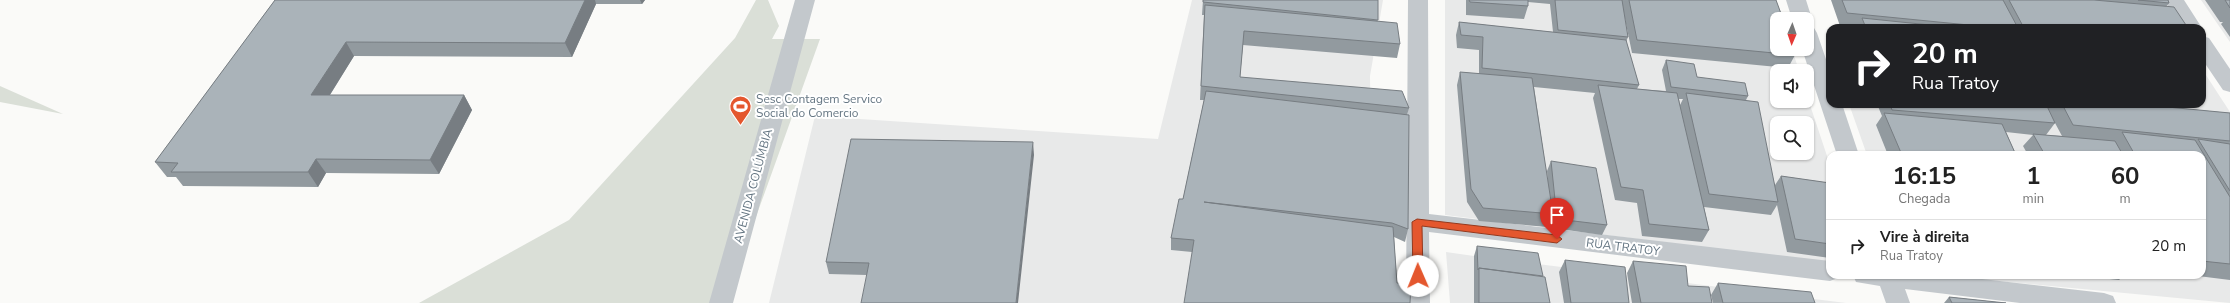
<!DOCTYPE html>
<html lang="pt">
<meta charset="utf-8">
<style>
body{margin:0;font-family:"Nunito Sans",sans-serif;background:#f6f6f6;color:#222;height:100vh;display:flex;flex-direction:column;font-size:15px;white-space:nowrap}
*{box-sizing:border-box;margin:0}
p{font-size:13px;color:#767676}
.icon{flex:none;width:22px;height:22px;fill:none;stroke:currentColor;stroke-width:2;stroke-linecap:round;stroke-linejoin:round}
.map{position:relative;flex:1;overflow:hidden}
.panel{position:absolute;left:1826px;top:151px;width:380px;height:128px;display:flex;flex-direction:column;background:#fff;border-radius:12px;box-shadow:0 1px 3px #0004}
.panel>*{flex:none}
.banner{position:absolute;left:1826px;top:24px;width:380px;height:84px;border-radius:12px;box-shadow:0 1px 3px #0004;background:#202124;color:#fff;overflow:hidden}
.needle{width:26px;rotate:182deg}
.controls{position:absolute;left:1770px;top:12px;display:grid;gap:8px}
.controls a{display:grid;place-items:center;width:44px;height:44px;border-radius:8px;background:#fff;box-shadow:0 1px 3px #0004;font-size:20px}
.pin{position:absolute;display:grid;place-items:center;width:34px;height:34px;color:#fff;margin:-41px -17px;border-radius:50% 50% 50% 0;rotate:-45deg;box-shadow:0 0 4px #0007}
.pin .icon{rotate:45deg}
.me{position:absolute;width:44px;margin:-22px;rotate:359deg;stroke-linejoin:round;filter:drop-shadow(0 0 3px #0008)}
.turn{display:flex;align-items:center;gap:14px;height:84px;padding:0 20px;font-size:18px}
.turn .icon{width:52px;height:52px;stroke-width:2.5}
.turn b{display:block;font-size:28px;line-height:34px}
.eta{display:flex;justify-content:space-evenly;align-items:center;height:68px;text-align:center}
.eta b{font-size:24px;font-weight:700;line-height:28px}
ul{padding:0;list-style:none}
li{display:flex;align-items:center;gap:12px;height:52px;padding:0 20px;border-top:1px solid #e0e0e0}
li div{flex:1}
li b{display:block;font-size:15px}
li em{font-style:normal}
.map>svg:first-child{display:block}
.built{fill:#e8e9e9;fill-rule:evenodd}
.green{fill:#dadfd7}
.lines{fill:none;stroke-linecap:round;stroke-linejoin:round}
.minor{fill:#c3c8cc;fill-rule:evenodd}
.wall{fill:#929a9f;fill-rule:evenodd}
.shaded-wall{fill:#777d82}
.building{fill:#aab3b9;stroke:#777d82}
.route{fill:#e4572e;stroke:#94391e}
.labels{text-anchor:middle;stroke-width:4;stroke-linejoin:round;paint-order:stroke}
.poi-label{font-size:12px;fill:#657683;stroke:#fff;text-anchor:start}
.street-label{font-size:12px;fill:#657683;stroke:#fff}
</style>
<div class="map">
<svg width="2230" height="303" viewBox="0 0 2230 303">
<rect width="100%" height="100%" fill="#fafaf8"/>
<path class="built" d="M 1192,0 L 1383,0 L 1370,76 L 1373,303 L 769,303 L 815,116 L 1158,139 Z
M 1445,0 L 1776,0 L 1777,49 L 1792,49 L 1799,71 L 1777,71 L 1777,101 L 1807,101 L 1807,96 L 1830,165 L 1830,263 L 1445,215 ZM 1777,123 L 1807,123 L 1807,153 L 1777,153 Z
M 2201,0 L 2230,0 L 2230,42 Z
M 2202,69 L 2230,112 L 2230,303 L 1934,275 L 2202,275 L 2202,155 L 1867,155 L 1849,104 L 2202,104 Z
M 1446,252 L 1474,256 L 1846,303 L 1450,303 Z"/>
<path class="green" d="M 756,0 L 768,0 L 779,26 L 772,39 L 820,39 L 725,303 L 419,303 L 569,220 L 735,38 Z
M 0,86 L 63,114 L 0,102 Z"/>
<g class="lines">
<path class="minor" d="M 795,0 L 815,0 L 733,303 L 709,303 Z
M 1408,0 L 1428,0 L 1429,214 L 1830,261 L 1830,275 L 1840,275 L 1838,278 L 1830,281 L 1429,232 L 1430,303 L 1406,303 Z
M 1786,0 L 1806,0 L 1812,19 L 1809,24 L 1807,24 L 1807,19 L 1792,19 Z
M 2164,0 L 2184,0 L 2202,28 L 2182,28 Z
M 1807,26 L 1814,28 L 1817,33 L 1830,71 L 1830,104 L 1842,104 L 1859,155 L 1837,155 L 1802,49 L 1807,49 Z
M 2202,36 L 2209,38 L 2230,69 L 2230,92 L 2223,90 L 2202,59 Z
M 1853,275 L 1948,275 L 2104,293 L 2113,296 L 2116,303 L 2020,303 L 1905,289 L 1910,303 L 1886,303 L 1880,286 L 1856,282 Z"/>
</g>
<path class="wall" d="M 275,0 L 645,0 L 642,4 L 596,4 L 572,57 L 354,56 L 330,95 L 464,95 L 472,110 L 439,174 L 326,173 L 318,187 L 183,186 L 176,177 L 167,177 L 155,162 Z
M 1203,0 L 1378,20 L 1377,21 L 1400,44 L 1397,58 L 1243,45 L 1240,77 L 1409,108 L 1407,115 L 1408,229 L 1405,242 L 1394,237 L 1397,283 L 1410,303 L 1192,252 L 1171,250 L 1171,238 L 1183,199 L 1204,100 L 1200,100 L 1204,15 L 1202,15 Z
M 1466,0 L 1776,0 L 1795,55 L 1788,68 L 1632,53 L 1624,14 L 1628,37 L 1626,42 L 1639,85 L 1637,89 L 1666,91 L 1662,70 L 1666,60 L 1697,77 L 1748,96 L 1746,100 L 1775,185 L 1781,176 L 1830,183 L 1830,258 L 1787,252 L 1777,205 L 1771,215 L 1704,207 L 1709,230 L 1702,242 L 1642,236 L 1637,203 L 1615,200 L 1593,98 L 1595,93 L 1534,87 L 1548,184 L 1547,171 L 1551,161 L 1607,225 L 1602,235 L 1553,228 L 1552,217 L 1548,227 L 1479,221 L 1467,202 L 1457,85 L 1460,72 L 1479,74 L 1479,50 L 1457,48 L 1456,35 L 1459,22 L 1553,32 L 1550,4 L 1528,2 L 1528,6 L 1524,19 L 1466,15 ZM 1679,99 L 1683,99 L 1680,105 Z
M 1831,0 L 2168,0 L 2169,3 L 2166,7 L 2188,28 L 1856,28 L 1840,26 Z
M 2205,0 L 2230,0 L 2230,37 L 2221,24 L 2223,22 L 2220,22 Z
M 1877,104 L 2136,104 L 2230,113 L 2230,280 L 2190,275 L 2202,275 L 2202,155 L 2028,155 L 2023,146 L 2033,135 L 2006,132 L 2016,155 L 1888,155 L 1876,125 L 1882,116 ZM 2055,123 L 2062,136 L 2046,135 Z
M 1034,155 L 867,275 L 829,274 L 826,262 Z
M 1477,246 L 1550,303 L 1474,303 L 1474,256 Z
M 1565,260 L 1629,303 L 1564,303 L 1559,272 Z
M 1633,261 L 1688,286 L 1712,303 L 1632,303 L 1627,273 Z
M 2071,275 L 2124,275 L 2119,280 Z
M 2134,275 L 2180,275 L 2176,279 Z
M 1718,283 L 1815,303 L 1713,303 L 1711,295 Z
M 1949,297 L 2006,303 L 1944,303 Z"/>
<path class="shaded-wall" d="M 585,0 L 595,0 L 596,4 L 572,57 L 565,43 Z
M 640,0 L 645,0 L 642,4 Z
M 346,42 L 354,56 L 321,109 L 311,95 Z
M 464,95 L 472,110 L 439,174 L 430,160 Z
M 1033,142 L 1034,155 L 1018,303 L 1016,303 Z
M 316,159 L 326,173 L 318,187 L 308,172 Z"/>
<path class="building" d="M 275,0 L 585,0 L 565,43 L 346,42 L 311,95 L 464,95 L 430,160 L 316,159 L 308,172 L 171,172 L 178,163 L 155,162 Z
M 1203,0 L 1378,0 L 1378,20 L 1203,2 Z
M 1469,0 L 1528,0 L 1528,6 L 1470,2 Z
M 1555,0 L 1622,0 L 1628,37 L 1558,30 Z
M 1629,0 L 1776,0 L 1783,19 L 1777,19 L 1777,49 L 1793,49 L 1795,55 L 1637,40 Z
M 1842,0 L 2003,0 L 2018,28 L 1999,28 L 1847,13 Z
M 2009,0 L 2094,0 L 2174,7 L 2188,28 L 2024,28 Z
M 2138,0 L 2168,0 L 2169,3 Z
M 2225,0 L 2230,0 L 2230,8 Z
M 1205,5 L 1397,23 L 1400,44 L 1244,31 L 1240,77 L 1402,91 L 1409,108 L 1201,86 Z
M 1862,18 L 1959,28 L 1866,28 Z
M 1459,22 L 1626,40 L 1639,85 L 1482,68 L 1483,37 L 1461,35 Z
M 1666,60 L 1694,64 L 1697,77 L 1745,83 L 1748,96 L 1671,87 Z
M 1460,72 L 1532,78 L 1553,214 L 1483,208 L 1471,189 Z
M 1598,85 L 1677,93 L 1709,230 L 1649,224 L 1643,190 L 1621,187 Z
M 1206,91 L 1409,115 L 1408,229 L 1392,223 L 1204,202 L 1393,227 L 1397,283 L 1411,284 L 1410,303 L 1184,303 L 1194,240 L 1171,238 L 1179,199 L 1183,199 Z
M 1686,93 L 1758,102 L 1778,202 L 1709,194 Z
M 1890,104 L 2046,104 L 2055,123 L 1892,110 Z
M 2062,104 L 2136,104 L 2230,113 L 2230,141 L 2073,125 Z
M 1884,113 L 2002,124 L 2016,155 L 1902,155 Z
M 2122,132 L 2195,140 L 2230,197 L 2230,264 L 2202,261 L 2202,155 L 2135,155 Z
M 2033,134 L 2115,141 L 2123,155 L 2045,155 Z
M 851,139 L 1033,142 L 1016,303 L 861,303 L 869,263 L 826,262 Z
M 2198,139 L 2230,144 L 2230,191 Z
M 1551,161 L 1596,168 L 1607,225 L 1557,219 Z
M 1781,176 L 1830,183 L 1830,244 L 1795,239 Z
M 1477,246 L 1538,253 L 1543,276 L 1479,268 L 1478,270 Z
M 1565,260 L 1625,267 L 1629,303 L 1571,303 Z
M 1633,261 L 1686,266 L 1688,286 L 1709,287 L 1712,303 L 1641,303 Z
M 1479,268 L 1545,277 L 1550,303 L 1479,303 Z
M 1718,283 L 1811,292 L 1815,303 L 1723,303 Z
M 1949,297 L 2006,303 L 1952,303 Z"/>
<path class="route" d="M 1417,219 L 1557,235 L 1562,239 L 1557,243 L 1422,226 L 1423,276 L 1418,280 L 1413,276 L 1412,222 Z"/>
<defs>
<symbol id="stadium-pin" viewBox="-11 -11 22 30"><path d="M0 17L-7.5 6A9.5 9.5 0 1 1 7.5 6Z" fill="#e4572e" stroke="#fff"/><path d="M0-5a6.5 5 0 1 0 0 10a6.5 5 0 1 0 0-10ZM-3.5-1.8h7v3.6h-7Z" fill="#fff"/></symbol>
</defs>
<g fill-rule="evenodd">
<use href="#stadium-pin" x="728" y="94" width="25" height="34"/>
</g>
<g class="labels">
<g class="poi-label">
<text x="756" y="103">Sesc Contagem Servico<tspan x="756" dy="14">Social do Comercio</tspan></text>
</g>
<g class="street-label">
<text transform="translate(753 186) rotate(-75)" y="4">AVENIDA COLÚMBIA</text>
<text transform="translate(1623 247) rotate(7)" y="4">RUA TRATOY</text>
</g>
</g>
</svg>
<div class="controls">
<a><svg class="needle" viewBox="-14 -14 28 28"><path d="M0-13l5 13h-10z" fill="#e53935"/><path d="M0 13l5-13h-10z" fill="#767676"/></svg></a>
<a><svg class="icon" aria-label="sound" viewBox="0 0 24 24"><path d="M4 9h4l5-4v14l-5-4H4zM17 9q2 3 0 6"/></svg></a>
<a><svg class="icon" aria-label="search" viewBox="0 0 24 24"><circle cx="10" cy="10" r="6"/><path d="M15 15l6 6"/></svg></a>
</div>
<div class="pin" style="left:1557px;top:239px;background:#d93025"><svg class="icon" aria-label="arrive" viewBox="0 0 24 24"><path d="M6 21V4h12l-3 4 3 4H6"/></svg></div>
<svg class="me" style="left:1418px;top:276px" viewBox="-20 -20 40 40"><circle r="19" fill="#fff"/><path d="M0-13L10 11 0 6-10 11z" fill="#e4572e"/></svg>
<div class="banner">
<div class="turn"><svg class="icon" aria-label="right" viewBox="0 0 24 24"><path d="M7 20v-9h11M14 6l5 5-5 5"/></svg><div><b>20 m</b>Rua Tratoy</div></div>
</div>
<section class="panel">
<div class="eta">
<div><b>16:15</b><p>Chegada</p></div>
<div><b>1</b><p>min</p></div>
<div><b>60</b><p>m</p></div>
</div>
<ul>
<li><svg class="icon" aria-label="right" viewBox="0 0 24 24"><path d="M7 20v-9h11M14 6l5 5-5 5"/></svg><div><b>Vire à direita</b><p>Rua Tratoy</p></div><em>20 m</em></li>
</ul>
</section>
</div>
